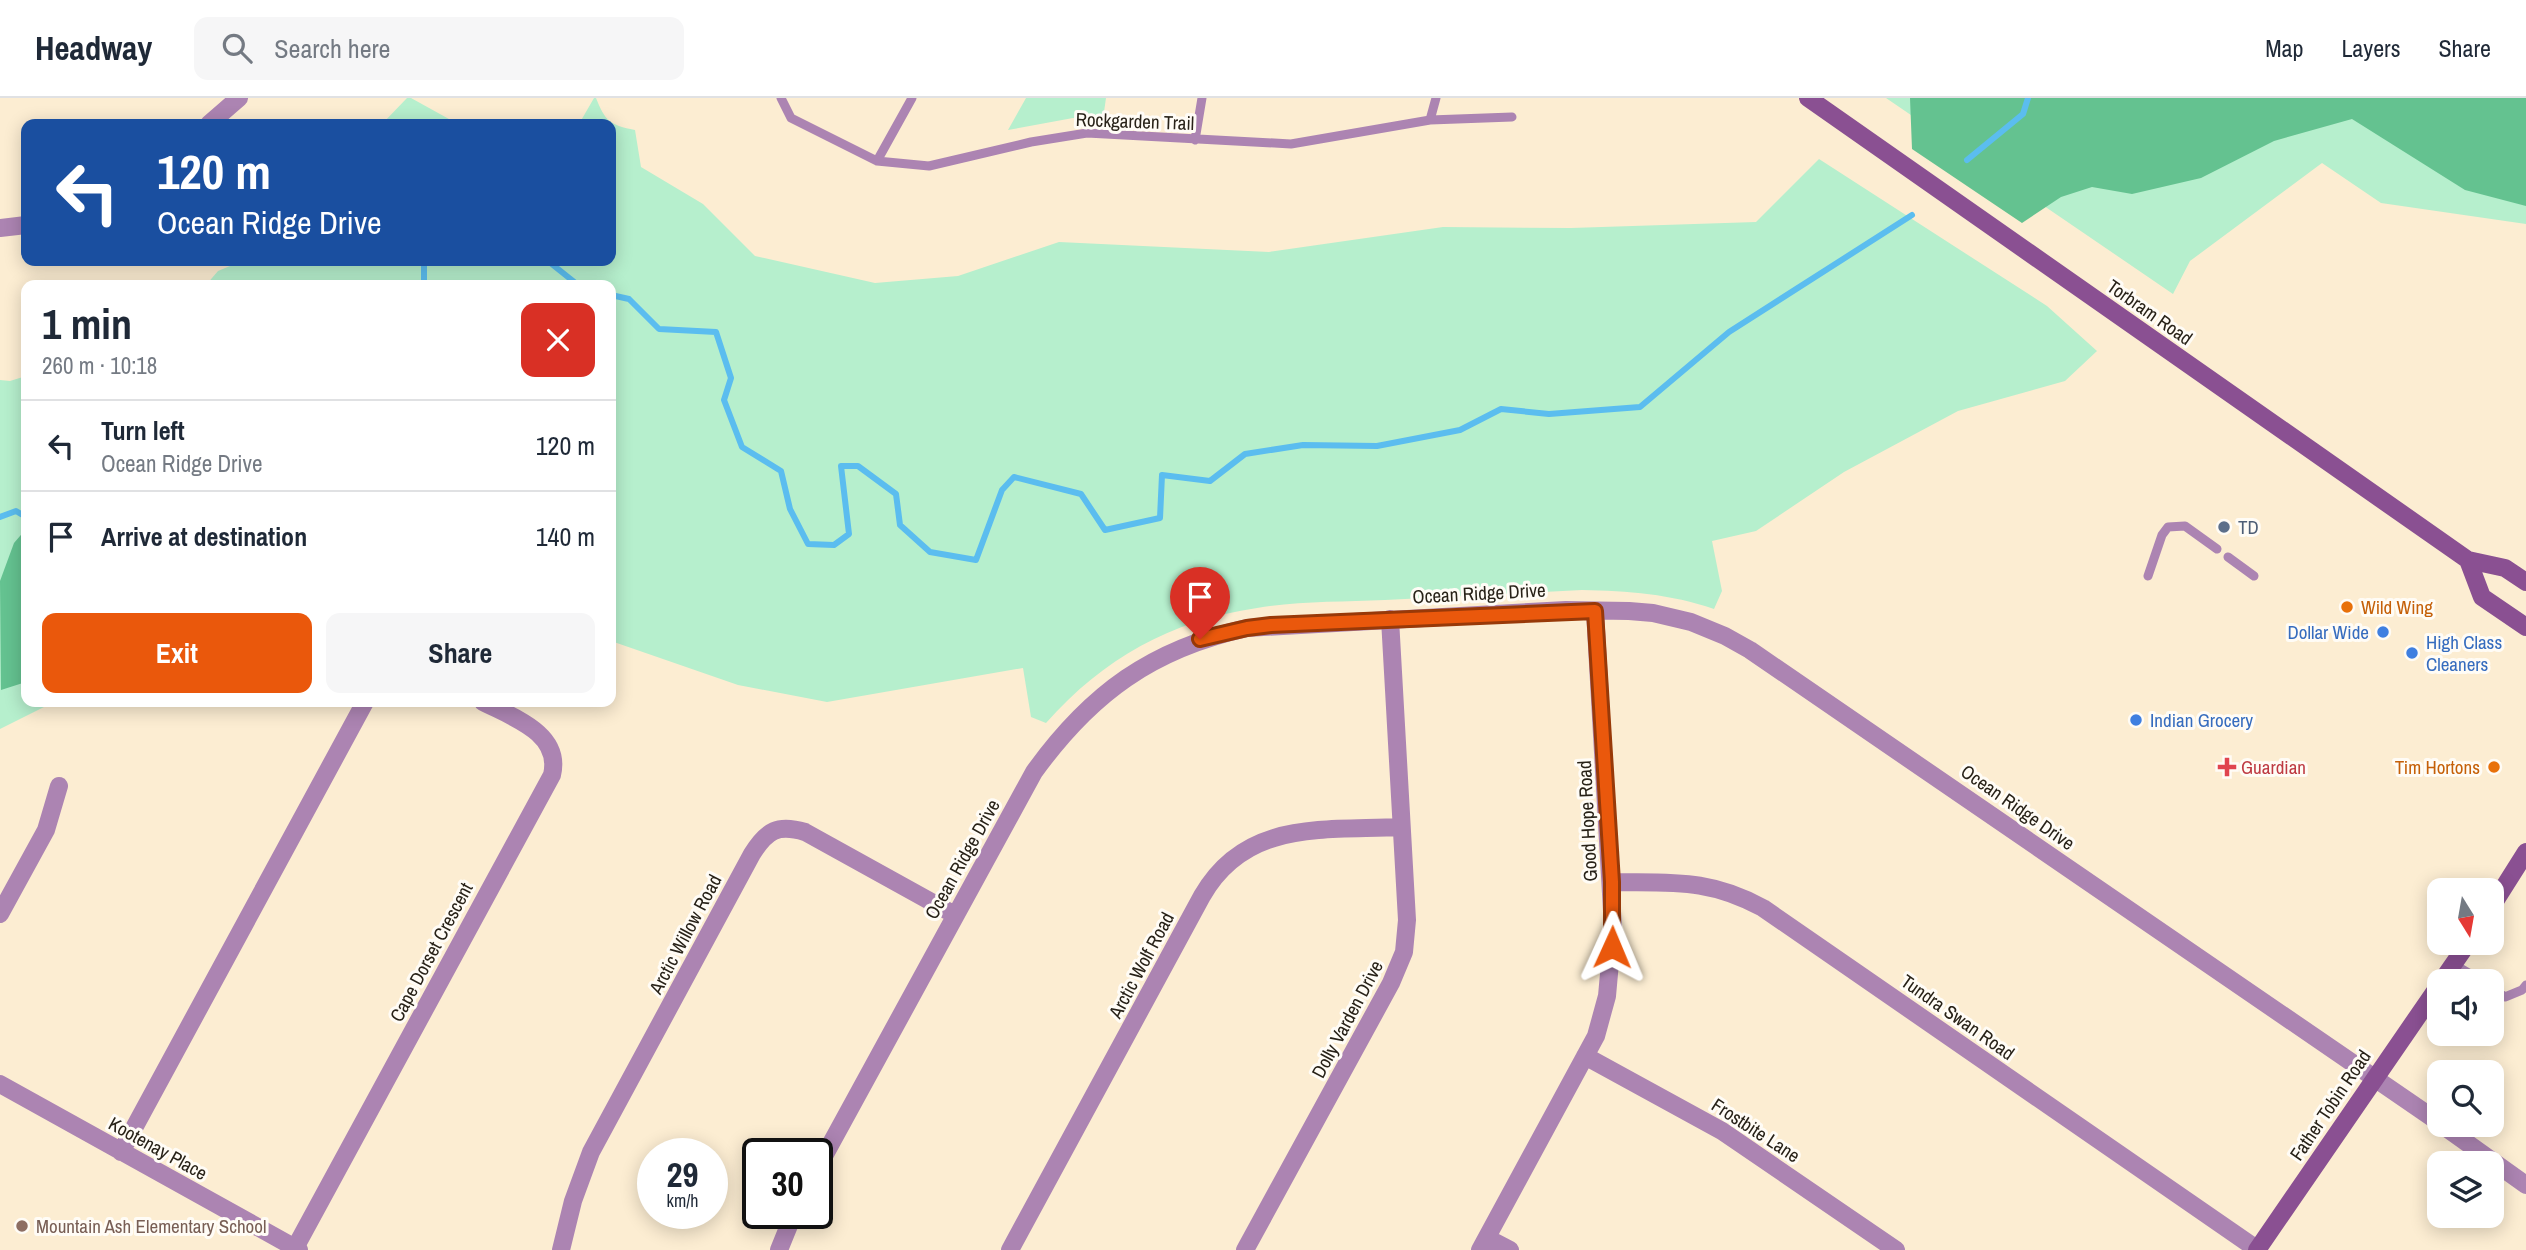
<!DOCTYPE html>
<meta charset="utf-8">
<style>
body{margin:0;font-family:"Archivo Narrow",sans-serif;background:#f6f6f7;color:#1f2937;height:100vh;display:flex;flex-direction:column;font-size:26px;white-space:nowrap}
*{box-sizing:border-box;margin:0}
p{font-size:23px;color:#747a83}
.icon{flex:none;width:38px;height:38px;fill:none;stroke:currentColor;stroke-width:2;stroke-linecap:round;stroke-linejoin:round}
.map{position:relative;flex:1;overflow:hidden}
.sheet{position:absolute;left:21px;top:182px;width:595px;height:427px;display:flex;flex-direction:column;background:#fff;border-radius:14px;box-shadow:0 4px 18px #0003}
.sheet>*{flex:none}
.hud{position:absolute;left:21px;top:21px;width:595px;height:147px;border-radius:14px;box-shadow:0 4px 18px #0003;background:#1a4fa0;color:#fff;overflow:hidden}
.needle{width:46px;rotate:169deg}
.buttons{position:absolute;left:2427px;top:780px;display:grid;gap:14px}
.buttons a{display:grid;place-items:center;width:77px;height:77px;border-radius:14px;background:#fff;box-shadow:0 4px 18px #0003;font-size:35px}
.speed{position:absolute;left:637px;top:1040px;display:flex;gap:14px;font-size:35px;font-weight:700;text-align:center}
.speed>*{display:grid;place-content:center;width:91px;height:91px;border-radius:50%;background:#fff;box-shadow:0 4px 18px #0003;line-height:1}
.speed small{font-size:18px;font-weight:400}
.speed .limit{border:4px solid #111;border-radius:10px;background:#fff;color:#111}
.pin{position:absolute;display:grid;place-items:center;width:60px;height:60px;color:#fff;margin:-72px -30px;border-radius:50% 50% 50% 0;rotate:-45deg;box-shadow:0 0 7px #0007}
.pin .icon{rotate:45deg}
.me{position:absolute;width:77px;margin:-38px;rotate:1deg;stroke-linejoin:round;filter:drop-shadow(0 0 5px #0008)}
.turn{display:flex;align-items:center;gap:24px;height:147px;padding:0 21px;font-size:32px}
.turn .icon{width:91px;height:91px;stroke-width:2.5}
.turn b{display:block;font-size:49px;line-height:60px}
.round{display:grid;place-items:center;flex:none;width:74px;height:74px;border-radius:14px;background:#f6f6f7}
.headline{display:flex;align-items:center;justify-content:space-between;height:119px;padding:0 21px}
h1{font-size:42px;font-weight:700;line-height:52px}
.button{display:flex;gap:14px;margin-top:auto;padding:14px 21px}
.button a{flex:1;height:80px;border-radius:14px;background:#ea580c;color:#fff;font-size:28px;font-weight:700;line-height:80px;text-align:center}
.button a+a{background:#f6f6f7;color:#1f2937}
ul{padding:0;list-style:none}
li{display:flex;align-items:center;gap:21px;height:91px;padding:0 21px;border-top:2px solid #e0e1e3}
li div{flex:1}
li b{display:block;font-size:26px}
li em{font-style:normal}
header{display:flex;align-items:center;gap:42px;box-sizing:border-box;height:98px;padding:0 35px;background:#fff;border-bottom:2px solid #e0e1e3}
header strong{font-size:33px}
nav{display:flex;gap:38px;margin-inline-start:auto;font-size:24px}
.search{width:490px;height:63px;background:#f6f6f7;display:flex;align-items:center;gap:18px;box-sizing:border-box;padding:0 24px;border-radius:14px;color:#747a83;font-size:26px}
.map>svg:first-child{display:block}
.green{fill:#b6efcd}
.forest{fill:#64c290}
.lines{fill:none;stroke-linecap:round;stroke-linejoin:round}
.stream{stroke:#5bbdef;stroke-width:6}
.lane{stroke:#ac84b2;stroke-width:9}
.street{stroke:#ac84b2;stroke-width:18}
.secondary{stroke:#8a5092;stroke-width:18}
.route-casing{stroke:#983908;stroke-width:18}
.route{stroke:#ea580c;stroke-width:12}
.service-dot{fill:#5c6f8a;stroke:#fffcf6;stroke-width:2.5}
.food-dot{fill:#e8710a;stroke:#fffcf6;stroke-width:2.5}
.shop-dot{fill:#3f7fe0;stroke:#fffcf6;stroke-width:2.5}
.health-dot{fill:#e0444e;stroke:#fffcf6;stroke-width:2.5}
.education-dot{fill:#8d6e63;stroke:#fffcf6;stroke-width:2.5}
.labels{text-anchor:middle;stroke-width:6;stroke-linejoin:round;paint-order:stroke}
.street-label{font-size:19px;fill:#282218;stroke:#fffcf6}
.service-label{font-size:19px;fill:#4e5e75;stroke:#fffcf6;text-anchor:start}
.food-label{font-size:19px;fill:#c56008;stroke:#fffcf6;text-anchor:start}
.shop-label{font-size:19px;fill:#366cbe;stroke:#fffcf6;text-anchor:start}
.health-label{font-size:19px;fill:#be3a42;stroke:#fffcf6;text-anchor:start}
.education-label{font-size:19px;fill:#785e54;stroke:#fffcf6;text-anchor:start}
</style>
<header>
<strong>Headway</strong>
<div class="search"><svg class="icon" aria-label="search" viewBox="0 0 24 24"><circle cx="10" cy="10" r="6"/><path d="M15 15l6 6"/></svg>Search here</div>
<nav><a>Map</a><a>Layers</a><a>Share</a></nav>
</header>
<div class="map">
<svg width="2526" height="1152" viewBox="0 0 2526 1152">
<rect width="100%" height="100%" fill="#fcedd2"/>
<path class="green" d="M 407,0 L 411,0 L 458,26 L 382,26 Z
M 594,0 L 596,0 C 605,23 610,27 635,32 L 641,69 L 703,106 L 755,158 L 875,185 L 958,178 L 1059,144 L 1269,154 L 1443,129 L 1571,130 L 1756,124 L 1819,61 L 2047,208 L 2097,253 L 2065,283 L 1958,313 L 1844,374 L 1756,433 L 1712,443 L 1722,493 L 1714,511 C 1671,496 1628,493 1582,492 C 1516,495 1450,499 1385,502 C 1342,504 1298,503 1257,510 C 1170,523 1104,560 1046,625 L 1031,619 L 1023,570 L 827,604 L 738,587 L 611,543 L 611,187 L 206,187 L 218,173 L 242,163 L 611,163 L 611,26 L 579,26 Z
M 1026,0 L 1106,0 L 1103,21 L 1073,20 L 1008,32 Z
M 1886,0 L 2526,0 L 2526,126 L 2381,105 L 2322,65 L 2190,163 L 2173,196 Z
M 26,278 L 26,604 L 54,604 L 0,631 L 0,282 L 10,283 Z"/>
<path class="forest" d="M 1910,0 L 2526,0 L 2526,108 L 2465,92 L 2352,21 L 2274,43 L 2201,80 L 2132,96 L 2092,89 L 2061,99 L 2022,125 L 1912,51 Z
M 26,431 L 26,584 L 1,592 L 0,483 L 14,445 Z"/>
<g class="lines">
<path class="stream" d="M 1967,62 L 2023,16 L 2028,0
M 424,163 L 424,187
M 548,163 L 578,187
M 611,197 L 629,201 L 659,231 L 716,234 L 731,280 L 724,302 L 742,349 L 781,373 L 790,411 L 808,446 L 834,447 L 849,436 L 841,368 L 858,368 L 896,396 L 900,427 L 930,454 L 976,462 L 1002,392 L 1014,379 L 1081,396 L 1105,432 L 1160,420 L 1162,377 L 1210,383 L 1245,356 L 1303,347 L 1377,348 L 1460,332 L 1501,311 L 1549,316 L 1640,309 L 1729,234 L 1912,117
M 0,419 L 16,413 L 26,419"/>
<path class="lane" d="M 781,0 L 791,20 L 877,63 L 929,68 L 1031,44 L 1087,35 L 1291,46 L 1430,22 L 1512,19
M 1430,22 L 1436,0
M 1195,42 L 1202,0
M 877,63 L 912,0
M 2228,459 L 2254,478
M 2148,478 L 2162,437 L 2168,429 L 2185,428 L 2217,451
M 2453,866 L 2484,884
M 2492,890 L 2505,899 L 2522,892 L 2526,887"/>
<path class="street" d="M 209,26 L 239,0
M 0,130 L 26,127
M 1612,784 C 1671,785 1709,780 1763,810 L 2258,1152
M 0,816 L 46,732 L 59,688
M 1585,958 L 1722,1033 L 1896,1152
M 0,986 L 299,1152
M 2442,1027 L 2526,1087
M 121,1054 L 365,604
M 817,1071 L 1034,674 C 1091,595 1152,551 1247,530 L 1566,512 L 1629,513 L 1653,515 L 1691,524 L 1725,538 L 1750,552 L 2440,1025
M 1487,1140 L 1510,1152
M 295,1150 L 552,677 C 562,635 512,619 483,604
M 561,1152 L 573,1103 L 591,1054 L 752,756 C 767,732 778,726 805,734 L 955,817
M 779,1152 L 794,1115
M 1010,1152 L 1202,798 C 1246,721 1324,733 1401,729
M 1245,1152 L 1391,885 L 1404,854 L 1407,822 L 1390,521
M 1480,1152 L 1596,938 L 1607,898 L 1613,831 L 1595,513"/>
<path class="secondary" d="M 1808,0 L 2468,462 L 2505,470 L 2526,484
M 2468,462 L 2482,499 L 2526,529
M 2492,808 L 2526,754
M 2441,884 L 2468,845
M 2257,1152 L 2440,886"/>
</g>
<g class="lines">
<defs>
<path id="route" d="M 1200,541 L 1247,530 L 1271,527 L 1595,513 L 1612,784 L 1612,849"/>
</defs>
<use href="#route" class="route-casing"/>
<use href="#route" class="route"/>
</g>
<circle class="service-dot" cx="2224" cy="429" r="7"/>
<g class="food-dot">
<circle cx="2347" cy="509" r="7"/>
<circle cx="2494" cy="669" r="7"/>
</g>
<g class="shop-dot">
<circle cx="2383" cy="534" r="7"/>
<circle cx="2412" cy="555" r="7"/>
<circle cx="2136" cy="622" r="7"/>
</g>
<path class="health-dot" d="M2223.5 658.5h7v7h7v7h-7v7h-7v-7h-7v-7h7z"/>
<circle class="education-dot" cx="22" cy="1128" r="7"/>
<g class="labels">
<g class="street-label">
<text transform="translate(1135 23) rotate(2)" y="7">Rockgarden Trail</text>
<text transform="translate(2150 214) rotate(35)" y="7">Torbram Road</text>
<text transform="translate(1479 495) rotate(-3)" y="7">Ocean Ridge Drive</text>
<text transform="translate(2018 709) rotate(35)" y="7">Ocean Ridge Drive</text>
<text transform="translate(1587 723) rotate(-93)" y="7">Good Hope Road</text>
<text transform="translate(962 761) rotate(-61)" y="7">Ocean Ridge Drive</text>
<text transform="translate(685 836) rotate(-62)" y="7">Arctic Willow Road</text>
<text transform="translate(431 854) rotate(-62)" y="7">Cape Dorset Crescent</text>
<text transform="translate(1141 867) rotate(-62)" y="7">Arctic Wolf Road</text>
<text transform="translate(1958 919) rotate(35)" y="7">Tundra Swan Road</text>
<text transform="translate(1347 921) rotate(-62)" y="7">Dolly Varden Drive</text>
<text transform="translate(2330 1007) rotate(-56)" y="7">Father Tobin Road</text>
<text transform="translate(1756 1032) rotate(33)" y="7">Frostbite Lane</text>
<text transform="translate(158 1050) rotate(29)" y="7">Kootenay Place</text>
</g>
<g class="service-label">
<text x="2238" y="436">TD</text>
</g>
<g class="food-label">
<text x="2361" y="516">Wild Wing</text>
<text x="2480" y="676" text-anchor="end">Tim Hortons</text>
</g>
<g class="shop-label">
<text x="2369" y="541" text-anchor="end">Dollar Wide</text>
<text x="2426" y="551">High Class<tspan x="2426" dy="22">Cleaners</tspan></text>
<text x="2150" y="629">Indian Grocery</text>
</g>
<g class="health-label">
<text x="2241" y="676">Guardian</text>
</g>
<g class="education-label">
<text x="36" y="1135">Mountain Ash Elementary School</text>
</g>
</g>
</svg>
<div class="buttons">
<a><svg class="needle" viewBox="-14 -14 28 28"><path d="M0-13l5 13h-10z" fill="#e53935"/><path d="M0 13l5-13h-10z" fill="#747a83"/></svg></a>
<a><svg class="icon" aria-label="sound" viewBox="0 0 24 24"><path d="M4 9h4l5-4v14l-5-4H4zM17 9q2 3 0 6"/></svg></a>
<a><svg class="icon" aria-label="search" viewBox="0 0 24 24"><circle cx="10" cy="10" r="6"/><path d="M15 15l6 6"/></svg></a>
<a><svg class="icon" aria-label="layers" viewBox="0 0 24 24"><path d="M12 4l9 5-9 5-9-5zM3 14l9 5 9-5"/></svg></a>
</div>
<div class="speed"><div>29<small>km/h</small></div><div class="limit">30</div></div>
<div class="pin" style="left:1200px;top:541px;background:#d93025"><svg class="icon" aria-label="arrive" viewBox="0 0 24 24"><path d="M6 21V4h12l-3 4 3 4H6"/></svg></div>
<svg class="me" style="left:1612px;top:849px" viewBox="-20 -20 40 40"><path d="M0-17L14 15 0 8-14 15z" fill="#ea580c" stroke="#fff" stroke-width="4"/></svg>
<div class="hud">
<div class="turn"><svg class="icon" aria-label="left" viewBox="0 0 24 24"><path d="M17 20v-9H6M10 6l-5 5 5 5"/></svg><div><b>120 m</b>Ocean Ridge Drive</div></div>
</div>
<section class="sheet">
<div class="headline"><div><h1>1 min</h1><p>260 m · 10:18</p></div><a class="round" style="background:#d93025;color:#fff"><svg class="icon" aria-label="close" viewBox="0 0 24 24"><path d="M6 6l12 12M18 6L6 18"/></svg></a></div>
<ul>
<li><svg class="icon" aria-label="left" viewBox="0 0 24 24"><path d="M17 20v-9H6M10 6l-5 5 5 5"/></svg><div><b>Turn left</b><p>Ocean Ridge Drive</p></div><em>120 m</em></li>
<li><svg class="icon" aria-label="arrive" viewBox="0 0 24 24"><path d="M6 21V4h12l-3 4 3 4H6"/></svg><div><b>Arrive at destination</b></div><em>140 m</em></li>
</ul>
<div class="button"><a>Exit</a><a>Share</a></div>
</section>
</div>
